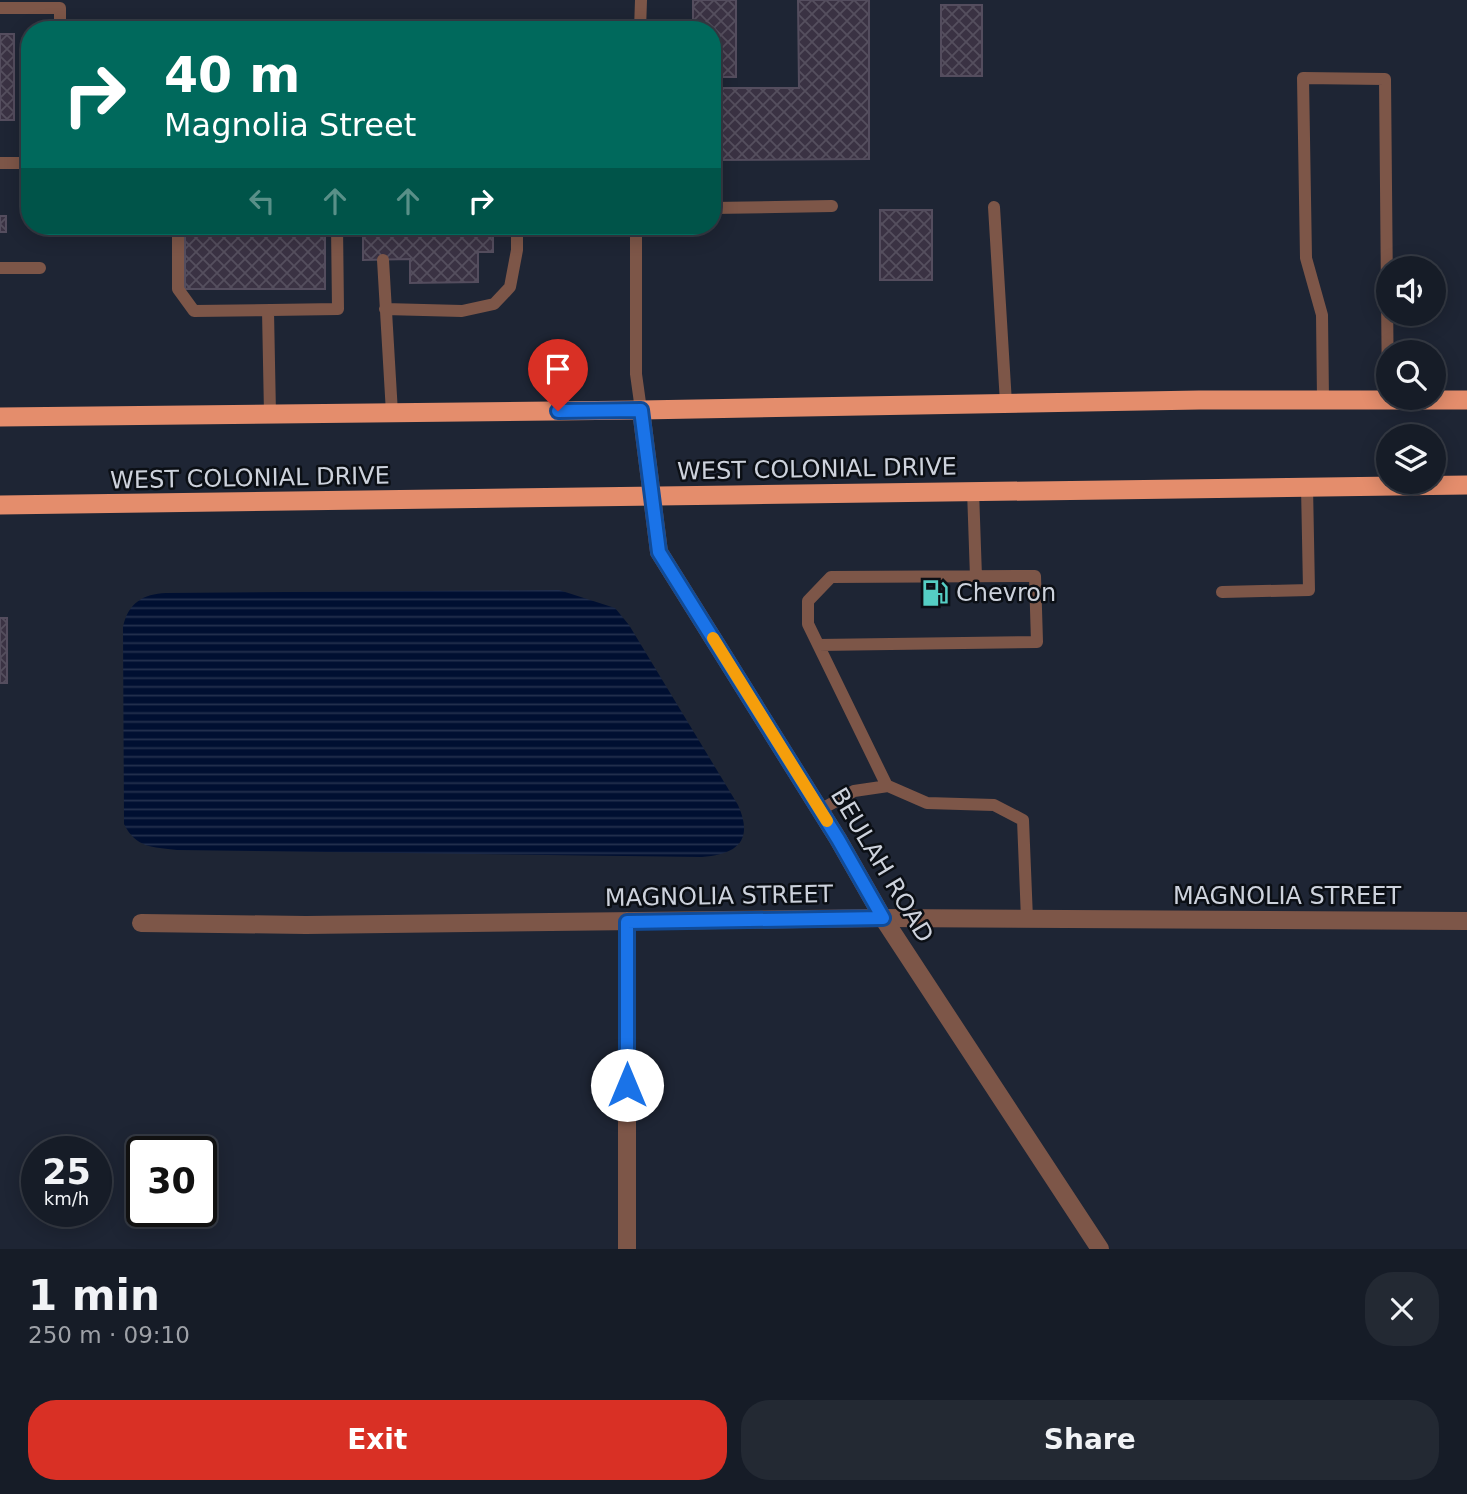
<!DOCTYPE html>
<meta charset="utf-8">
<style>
body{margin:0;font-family:"DejaVu Sans",sans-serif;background:#232933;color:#f1f3f6;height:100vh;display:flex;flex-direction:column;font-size:26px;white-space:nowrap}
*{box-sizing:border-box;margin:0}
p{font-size:23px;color:#9ea1a7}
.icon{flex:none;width:38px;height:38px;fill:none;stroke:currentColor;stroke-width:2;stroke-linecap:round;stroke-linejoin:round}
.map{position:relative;height:1249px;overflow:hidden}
.drawer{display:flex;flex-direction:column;background:#161c27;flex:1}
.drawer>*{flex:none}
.hud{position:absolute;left:21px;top:21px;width:700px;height:214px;border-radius:28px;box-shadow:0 4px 18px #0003,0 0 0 2px #353a44;background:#00695c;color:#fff;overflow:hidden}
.fabs{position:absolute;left:1376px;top:256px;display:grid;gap:14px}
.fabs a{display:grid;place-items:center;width:70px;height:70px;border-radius:50%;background:#161c27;box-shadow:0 4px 18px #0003,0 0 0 2px #353a44;font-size:35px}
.speed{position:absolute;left:21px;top:1136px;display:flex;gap:14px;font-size:35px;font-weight:700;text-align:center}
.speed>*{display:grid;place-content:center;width:91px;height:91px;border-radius:50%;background:#161c27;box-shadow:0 4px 18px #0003,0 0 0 2px #353a44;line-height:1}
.speed small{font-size:18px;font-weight:400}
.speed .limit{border:4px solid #111;border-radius:10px;background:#fff;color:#111}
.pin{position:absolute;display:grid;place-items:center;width:60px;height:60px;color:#fff;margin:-72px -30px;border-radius:50% 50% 50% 0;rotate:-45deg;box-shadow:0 0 7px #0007}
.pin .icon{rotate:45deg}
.me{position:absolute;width:77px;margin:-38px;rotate:0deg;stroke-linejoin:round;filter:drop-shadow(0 0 5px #0008)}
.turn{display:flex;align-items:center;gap:24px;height:147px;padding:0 28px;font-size:32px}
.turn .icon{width:91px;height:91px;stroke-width:2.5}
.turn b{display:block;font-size:49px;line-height:60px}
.lanes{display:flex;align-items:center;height:66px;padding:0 28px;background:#0003;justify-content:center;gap:35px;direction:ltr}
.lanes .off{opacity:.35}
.round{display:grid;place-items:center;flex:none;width:74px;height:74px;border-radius:28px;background:#232933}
.overview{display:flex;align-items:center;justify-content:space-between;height:119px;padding:0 28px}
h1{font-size:42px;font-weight:600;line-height:52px}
.action{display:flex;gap:14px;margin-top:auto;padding:14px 28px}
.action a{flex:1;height:80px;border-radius:28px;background:#d93025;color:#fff;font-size:28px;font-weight:600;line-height:80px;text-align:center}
.action a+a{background:#232933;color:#f1f3f6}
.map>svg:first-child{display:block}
.water{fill:url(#water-rules)}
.building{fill:url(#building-cross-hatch);stroke:#544d5e;stroke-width:2}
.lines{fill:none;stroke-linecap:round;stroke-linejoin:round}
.service{stroke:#7d5648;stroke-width:12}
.minor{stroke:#7d5648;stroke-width:18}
.tertiary{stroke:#7d5648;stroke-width:18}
.trunk{stroke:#e48d6c;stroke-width:19}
.route-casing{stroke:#114b97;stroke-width:18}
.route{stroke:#1a73e8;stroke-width:12}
.slow{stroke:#f59e0b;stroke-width:12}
.labels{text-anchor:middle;stroke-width:5;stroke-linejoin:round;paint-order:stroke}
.street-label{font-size:24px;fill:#cdd2dc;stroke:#0b0f15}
.poi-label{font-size:24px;fill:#cdd2dc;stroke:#0b0f15;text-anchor:start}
</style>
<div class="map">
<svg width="1467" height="1249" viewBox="0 0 1467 1249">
<defs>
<pattern id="water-rules" width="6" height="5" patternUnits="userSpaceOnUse" patternTransform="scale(1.75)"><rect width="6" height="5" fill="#000f31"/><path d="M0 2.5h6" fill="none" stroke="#24314e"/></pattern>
<pattern id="building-cross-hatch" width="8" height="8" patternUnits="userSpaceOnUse" patternTransform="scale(1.75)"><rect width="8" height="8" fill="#3a3243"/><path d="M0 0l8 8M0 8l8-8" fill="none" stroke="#554f5e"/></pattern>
</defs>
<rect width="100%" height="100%" fill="#1e2534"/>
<path class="water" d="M 559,590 L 615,608 L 629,625 L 738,805 C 754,841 737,854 702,857 L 177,850 C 152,847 136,848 124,824 L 123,627 C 128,603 143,594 166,593 Z"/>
<path class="building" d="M 693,0 L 736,0 L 736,77 L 712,77 L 712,30 L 693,30 Z
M 798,0 L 869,0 L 869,159 L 712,160 L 712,88 L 799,88 Z
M 941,5 L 982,5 L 982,76 L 941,76 Z
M 0,34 L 14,34 L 14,120 L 0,120 Z
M 880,210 L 932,210 L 932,280 L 880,280 Z
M 0,216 L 6,216 L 6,232 L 0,232 Z
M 185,226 L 325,226 L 325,289 L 185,289 Z
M 363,226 L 493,226 L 493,252 L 478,252 L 478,282 L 410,283 L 410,259 L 363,260 Z
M 0,618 L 7,618 L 7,683 L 0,683 Z"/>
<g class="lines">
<path class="service" d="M 0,8 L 60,8 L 60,30
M 640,30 L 641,0
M 0,163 L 30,163
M 994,207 L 1006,403
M 712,208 L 832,206
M 178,226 L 178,289 L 194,311 L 338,309 L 337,226
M 636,226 L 636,374 L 641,410
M 383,260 L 392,413
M 0,268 L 40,268
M 385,309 L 462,311 L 494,304 L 510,287 L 517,250 L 517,226
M 268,311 L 270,414
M 1323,400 L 1322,315 L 1306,258 L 1303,78 L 1385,79 L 1388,400
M 973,490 L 976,577
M 1222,592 L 1309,590 L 1307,486
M 818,645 L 1037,642 L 1035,576 L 831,577 L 808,601 L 808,624 L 887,786
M 820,810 L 854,791 L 888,786 L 927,803 L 994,805 L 1023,820 L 1027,919"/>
<path class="minor" d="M 627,921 L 627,1249
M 141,923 L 306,925 L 883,918 L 1467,921"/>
<path class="tertiary" d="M 641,410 L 659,552 L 838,839 L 883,918 L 1100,1249"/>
<path class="trunk" d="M 0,417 L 641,410 L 1199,400 L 1467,400
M 0,505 C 489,501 978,489 1467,485"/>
</g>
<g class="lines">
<defs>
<path id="route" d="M 558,411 L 641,410 L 659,552 L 838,839 L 883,918 L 627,922 L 627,1085"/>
</defs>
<use href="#route" class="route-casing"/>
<use href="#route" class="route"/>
<path class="slow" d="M 713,638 L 827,821"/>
</g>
<defs>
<symbol id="fuel-bare" viewBox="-9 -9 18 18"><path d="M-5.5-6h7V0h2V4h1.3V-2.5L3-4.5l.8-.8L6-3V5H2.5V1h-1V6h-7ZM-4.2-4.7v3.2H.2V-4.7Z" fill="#55cec4" stroke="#0b0f15" stroke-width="2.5" paint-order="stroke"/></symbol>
</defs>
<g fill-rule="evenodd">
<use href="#fuel-bare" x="916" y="574" width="38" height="38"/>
</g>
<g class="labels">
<g class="street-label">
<text transform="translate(817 469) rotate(-1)" y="8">WEST COLONIAL DRIVE</text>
<text transform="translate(250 478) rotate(-1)" y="8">WEST COLONIAL DRIVE</text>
<text transform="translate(882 865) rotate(59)" y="8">BEULAH ROAD</text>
<text transform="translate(719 896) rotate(-1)" y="8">MAGNOLIA STREET</text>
<text x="1287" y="904">MAGNOLIA STREET</text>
</g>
<g class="poi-label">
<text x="956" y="601">Chevron</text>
</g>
</g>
</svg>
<div class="fabs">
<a><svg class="icon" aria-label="sound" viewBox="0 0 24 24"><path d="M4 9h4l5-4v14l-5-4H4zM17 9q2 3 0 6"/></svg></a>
<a><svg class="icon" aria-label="search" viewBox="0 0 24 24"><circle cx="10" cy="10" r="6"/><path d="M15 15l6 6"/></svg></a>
<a><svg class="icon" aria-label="layers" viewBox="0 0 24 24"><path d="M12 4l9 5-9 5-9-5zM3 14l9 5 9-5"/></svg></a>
</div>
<div class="speed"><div>25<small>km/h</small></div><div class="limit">30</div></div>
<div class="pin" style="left:558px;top:411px;background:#d93025"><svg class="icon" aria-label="arrive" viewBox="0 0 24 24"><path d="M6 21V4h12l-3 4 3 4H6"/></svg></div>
<svg class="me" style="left:627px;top:1085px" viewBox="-20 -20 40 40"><circle r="19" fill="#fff"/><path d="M0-13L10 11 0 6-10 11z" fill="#1a73e8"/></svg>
<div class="hud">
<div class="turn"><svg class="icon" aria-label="right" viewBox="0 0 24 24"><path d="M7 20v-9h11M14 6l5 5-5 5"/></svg><div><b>40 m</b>Magnolia Street</div></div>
<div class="lanes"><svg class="icon off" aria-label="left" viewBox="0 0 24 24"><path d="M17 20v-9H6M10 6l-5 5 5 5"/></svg><svg class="icon off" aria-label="ahead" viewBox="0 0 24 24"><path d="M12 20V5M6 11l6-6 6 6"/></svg><svg class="icon off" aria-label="ahead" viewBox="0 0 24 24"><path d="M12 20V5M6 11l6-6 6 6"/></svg><svg class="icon" aria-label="right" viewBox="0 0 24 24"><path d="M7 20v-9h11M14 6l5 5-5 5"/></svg></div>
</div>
</div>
<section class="drawer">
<div class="overview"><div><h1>1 min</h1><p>250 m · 09:10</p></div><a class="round"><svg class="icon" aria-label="close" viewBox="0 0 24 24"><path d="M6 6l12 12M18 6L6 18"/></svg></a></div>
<div class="action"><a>Exit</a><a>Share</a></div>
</section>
